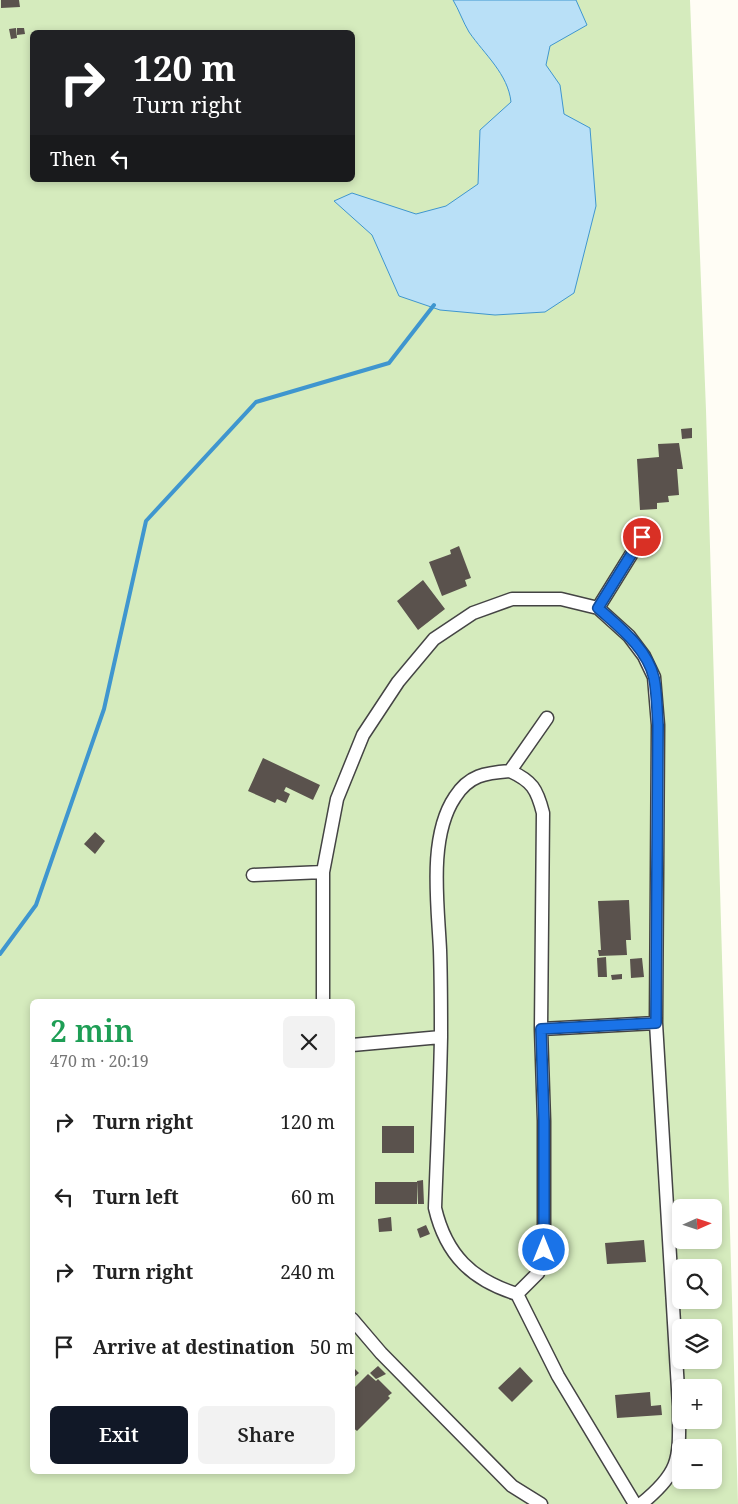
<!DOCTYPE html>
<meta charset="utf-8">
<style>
body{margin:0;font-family:"Noto Serif",serif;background:#f2f2f2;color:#222;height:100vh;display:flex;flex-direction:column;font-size:19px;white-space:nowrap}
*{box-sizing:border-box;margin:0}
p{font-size:16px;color:#767676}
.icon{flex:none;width:28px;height:28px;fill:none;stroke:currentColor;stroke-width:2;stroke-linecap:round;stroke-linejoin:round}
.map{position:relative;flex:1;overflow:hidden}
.drawer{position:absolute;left:30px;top:999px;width:325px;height:475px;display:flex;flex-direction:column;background:#fff;border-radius:8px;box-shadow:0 2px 8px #0003}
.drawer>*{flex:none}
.hud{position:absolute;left:30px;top:30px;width:325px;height:152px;border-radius:8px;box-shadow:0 2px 8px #0003;background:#202124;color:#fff;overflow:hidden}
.needle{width:32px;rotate:87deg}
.fabs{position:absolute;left:672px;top:1199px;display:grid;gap:10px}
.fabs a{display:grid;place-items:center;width:50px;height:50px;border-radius:8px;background:#fff;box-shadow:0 2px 8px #0003;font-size:25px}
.pin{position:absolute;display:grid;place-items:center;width:42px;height:42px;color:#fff;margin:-21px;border:2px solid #fff;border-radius:50%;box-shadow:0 1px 5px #0007}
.me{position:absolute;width:55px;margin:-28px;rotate:0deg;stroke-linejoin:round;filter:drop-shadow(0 0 4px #0008)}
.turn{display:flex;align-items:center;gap:18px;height:105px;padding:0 20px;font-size:22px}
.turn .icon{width:65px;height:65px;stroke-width:2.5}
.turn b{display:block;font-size:35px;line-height:42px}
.then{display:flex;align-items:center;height:48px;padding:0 20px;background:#0003;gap:10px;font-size:19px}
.round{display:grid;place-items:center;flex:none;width:52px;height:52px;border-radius:8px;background:#f2f2f2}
.headline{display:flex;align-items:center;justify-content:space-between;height:85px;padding:0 20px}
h1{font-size:30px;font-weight:600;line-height:38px;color:#1e9e55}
.cta{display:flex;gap:10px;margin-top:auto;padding:10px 20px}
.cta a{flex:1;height:58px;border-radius:8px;background:#111827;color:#fff;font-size:20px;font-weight:600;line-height:58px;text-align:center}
.cta a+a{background:#f2f2f2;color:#222}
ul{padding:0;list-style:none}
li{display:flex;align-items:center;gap:15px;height:75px;padding:0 20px}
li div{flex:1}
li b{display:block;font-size:19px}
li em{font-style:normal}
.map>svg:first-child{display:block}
.green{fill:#d5ebbd;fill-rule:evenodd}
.water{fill:#b9e0f7;stroke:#3f96cf}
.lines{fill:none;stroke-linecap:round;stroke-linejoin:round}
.stream{stroke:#3f96cf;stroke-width:4}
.building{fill:#5a524d}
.minor-casing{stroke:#444;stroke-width:15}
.minor{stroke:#fff;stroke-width:12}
.route-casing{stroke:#114b97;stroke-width:12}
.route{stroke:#1a73e8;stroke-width:9}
</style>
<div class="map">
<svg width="738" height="1504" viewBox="0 0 738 1504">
<rect width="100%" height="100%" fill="#fffdf5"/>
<path class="green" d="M 0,0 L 690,0 L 706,410 L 738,1504 L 0,1504 ZM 32,32 L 352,32 L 352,180 L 32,180 ZM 32,1001 L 352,1001 L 352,1471 L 32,1471 ZM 681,1208 L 714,1208 L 714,1240 L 681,1240 ZM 681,1268 L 714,1268 L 714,1300 L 681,1300 ZM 681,1328 L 714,1328 L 714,1360 L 681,1360 ZM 681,1388 L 714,1388 L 714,1420 L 681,1420 ZM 681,1448 L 714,1448 L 714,1480 L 681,1480 Z"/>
<path class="water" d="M 453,0 L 576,0 L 587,25 L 550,46 L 546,65 L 560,85 L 564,114 L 590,128 L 596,206 L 574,293 L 545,312 L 495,315 L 440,310 L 399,296 L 372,235 L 334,201 L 352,193 L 416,214 L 446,206 L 478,184 L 480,130 L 511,102 C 508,74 485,55 469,32 C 463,22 459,10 453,0 Z"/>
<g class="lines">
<path class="stream" d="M 0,954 L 36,905 L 104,709 L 146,521 L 256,402 L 389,363 L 434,305"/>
</g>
<path class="building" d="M 1,0 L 19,0 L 20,7 L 1,8 Z
M 16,28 L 17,38 L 11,39 L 9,29 Z
M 17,28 L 24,28 L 25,34 L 17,35 Z
M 692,428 L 692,438 L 682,439 L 681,429 Z
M 679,443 L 683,469 L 677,469 L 679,495 L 668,496 L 669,502 L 657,503 L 657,509 L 640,510 L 637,459 L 659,457 L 658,444 Z
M 459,546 L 471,578 L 465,580 L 467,586 L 442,596 L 429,562 L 451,554 L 450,550 Z
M 423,580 L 445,609 L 418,630 L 397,601 Z
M 263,758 L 320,785 L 313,800 L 286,787 L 284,791 L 290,794 L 286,803 L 277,799 L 275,803 L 248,791 Z
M 95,832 L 105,841 L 95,854 L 84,844 Z
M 629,900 L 631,940 L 626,940 L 627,955 L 599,956 L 598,950 L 601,950 L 598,901 Z
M 606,957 L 607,977 L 598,977 L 597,958 Z
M 642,958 L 644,977 L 631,978 L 630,959 Z
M 622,974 L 622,979 L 612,980 L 611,975 Z
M 382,1126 L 414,1126 L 414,1153 L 382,1153 Z
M 423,1180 L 424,1204 L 418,1204 L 417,1181 Z
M 375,1182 L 417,1182 L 417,1204 L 375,1204 Z
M 391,1217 L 392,1231 L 379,1232 L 378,1219 Z
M 426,1225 L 430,1234 L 420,1238 L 417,1229 Z
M 644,1240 L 646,1262 L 607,1264 L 605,1243 Z
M 352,1366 L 359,1373 L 352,1379 Z
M 378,1366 L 386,1374 L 376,1379 L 370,1373 Z
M 520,1367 L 533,1381 L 512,1402 L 498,1388 Z
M 368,1374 L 376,1381 L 378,1379 L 392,1393 L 388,1396 L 390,1398 L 357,1431 L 352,1427 L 352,1390 Z
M 650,1392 L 651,1406 L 661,1405 L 662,1415 L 617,1418 L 615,1395 Z"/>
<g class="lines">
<defs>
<path id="minor" d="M 598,608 L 642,537
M 510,771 C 532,781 537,789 543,813 L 541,1029 L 544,1121 L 544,1250 L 538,1273 L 517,1294 C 472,1280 446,1255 435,1208 C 437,1151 440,1094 441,1037 C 441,1008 441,979 440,950 C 438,905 428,837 455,797 C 469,775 485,773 510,771 Z
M 510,771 L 547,718
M 253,875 L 323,872
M 323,1001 L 323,872 L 337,799 L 363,735 L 398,682 L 434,639 L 473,613 L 512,599 L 561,599 L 598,608 L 629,636 L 644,656 L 654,677 L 658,725 L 656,1023 L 679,1406 C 679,1457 683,1470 641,1504
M 541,1029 L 656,1023
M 352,1045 L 441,1037
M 517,1294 L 558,1376 L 635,1504
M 352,1319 L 381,1353 L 512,1486 L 541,1504"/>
</defs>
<use href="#minor" class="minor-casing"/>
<use href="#minor" class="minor"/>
</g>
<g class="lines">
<defs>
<path id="route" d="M 544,1250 L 544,1121 L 541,1029 L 656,1023 L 658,725 C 657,710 657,693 654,678 C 647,648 619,627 598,608 L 642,537"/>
</defs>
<use href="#route" class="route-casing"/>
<use href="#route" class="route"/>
</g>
</svg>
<div class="fabs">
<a><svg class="needle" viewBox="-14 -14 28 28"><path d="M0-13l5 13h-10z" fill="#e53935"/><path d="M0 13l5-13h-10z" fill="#767676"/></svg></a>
<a><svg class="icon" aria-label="search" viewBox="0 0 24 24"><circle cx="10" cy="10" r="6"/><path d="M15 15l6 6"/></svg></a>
<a><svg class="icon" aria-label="layers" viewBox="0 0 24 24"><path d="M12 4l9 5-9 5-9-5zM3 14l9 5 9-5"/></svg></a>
<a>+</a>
<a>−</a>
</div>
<div class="pin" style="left:642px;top:537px;background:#d93025"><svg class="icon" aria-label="arrive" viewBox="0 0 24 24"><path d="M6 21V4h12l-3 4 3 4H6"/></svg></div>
<svg class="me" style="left:544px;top:1250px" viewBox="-20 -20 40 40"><circle r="17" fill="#1a73e8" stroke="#fff" stroke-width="3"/><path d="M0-11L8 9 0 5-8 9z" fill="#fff"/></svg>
<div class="hud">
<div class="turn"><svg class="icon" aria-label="right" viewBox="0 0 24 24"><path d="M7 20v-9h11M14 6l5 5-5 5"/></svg><div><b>120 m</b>Turn right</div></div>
<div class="then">Then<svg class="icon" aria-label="left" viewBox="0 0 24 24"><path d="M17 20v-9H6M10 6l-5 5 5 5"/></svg></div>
</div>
<section class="drawer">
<div class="headline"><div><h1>2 min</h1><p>470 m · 20:19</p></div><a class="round"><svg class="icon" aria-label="close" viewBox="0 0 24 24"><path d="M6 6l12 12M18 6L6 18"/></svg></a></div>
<ul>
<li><svg class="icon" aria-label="right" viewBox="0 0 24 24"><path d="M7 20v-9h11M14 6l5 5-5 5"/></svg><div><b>Turn right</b></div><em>120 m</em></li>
<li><svg class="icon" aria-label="left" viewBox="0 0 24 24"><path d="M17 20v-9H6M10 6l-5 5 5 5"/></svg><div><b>Turn left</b></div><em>60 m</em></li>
<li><svg class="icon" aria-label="right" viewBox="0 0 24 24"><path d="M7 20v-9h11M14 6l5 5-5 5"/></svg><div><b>Turn right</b></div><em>240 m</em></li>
<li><svg class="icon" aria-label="arrive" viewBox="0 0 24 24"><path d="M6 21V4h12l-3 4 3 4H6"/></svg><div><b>Arrive at destination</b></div><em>50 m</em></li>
</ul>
<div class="cta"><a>Exit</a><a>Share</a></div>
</section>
</div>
